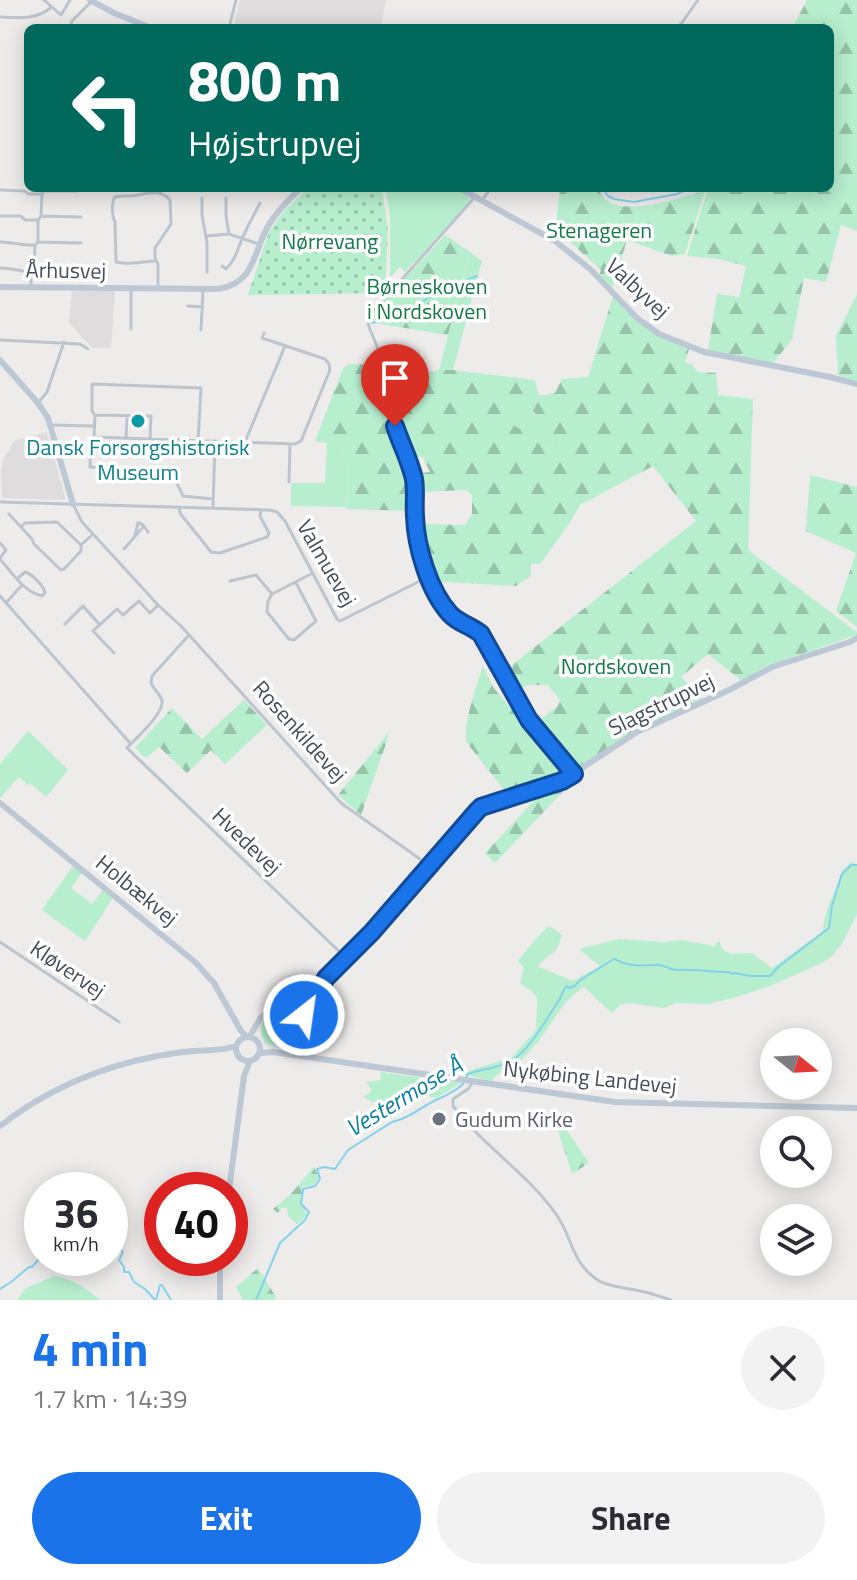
<!DOCTYPE html>
<meta charset="utf-8">
<style>
body{margin:0;font-family:"Titillium Web",sans-serif;background:#f2f2f3;color:#2b2b33;height:100vh;display:flex;flex-direction:column;font-size:30px;white-space:nowrap}
*{box-sizing:border-box;margin:0}
p{font-size:26px;color:#7c7c81}
.icon{flex:none;width:44px;height:44px;fill:none;stroke:currentColor;stroke-width:2;stroke-linecap:round;stroke-linejoin:round}
.map{position:relative;height:1300px;overflow:hidden}
.details{display:flex;flex-direction:column;background:#fff;flex:1}
.details>*{flex:none}
.top-card{position:absolute;left:24px;top:24px;width:810px;height:168px;border-radius:12px;box-shadow:0 4px 20px #0003;background:#00695c;color:#fff;overflow:hidden}
.needle{width:52px;rotate:108deg}
.buttons{position:absolute;left:760px;top:1028px;display:grid;gap:16px}
.buttons a{display:grid;place-items:center;width:72px;height:72px;border-radius:50%;background:#fff;box-shadow:0 4px 20px #0003;font-size:40px}
.speed{position:absolute;left:24px;top:1172px;display:flex;gap:16px;font-size:40px;font-weight:700;text-align:center}
.speed>*{display:grid;place-content:center;width:104px;height:104px;border-radius:50%;background:#fff;box-shadow:0 4px 20px #0003;line-height:1}
.speed small{font-size:20px;font-weight:400}
.speed .limit{border:12px solid #d22;background:#fff;color:#111}
.pin{position:absolute;display:grid;place-items:center;width:68px;height:68px;color:#fff;margin:-82px -34px;border-radius:50% 50% 50% 0;rotate:-45deg;box-shadow:0 0 8px #0007}
.pin .icon{rotate:45deg}
.me{position:absolute;width:88px;margin:-44px;rotate:30deg;stroke-linejoin:round;filter:drop-shadow(0 0 6px #0008)}
.turn{display:flex;align-items:center;gap:28px;height:168px;padding:0 32px;font-size:36px}
.turn .icon{width:104px;height:104px;stroke-width:2.5}
.turn b{display:block;font-size:56px;line-height:68px}
.round{display:grid;place-items:center;flex:none;width:84px;height:84px;border-radius:42px;background:#f2f2f3}
.overview{display:flex;align-items:center;justify-content:space-between;height:136px;padding:0 32px}
h1{font-size:48px;font-weight:700;line-height:60px;color:#1a73e8}
.action{display:flex;gap:16px;margin-top:auto;padding:16px 32px}
.action a{flex:1;height:92px;border-radius:48px;background:#1a73e8;color:#fff;font-size:32px;font-weight:700;line-height:92px;text-align:center}
.action a+a{background:#f2f2f3;color:#2b2b33}
.map>svg:first-child{display:block}
.education{fill:#dfdcdd}
.grass{fill:#b7eece}
.forest{fill:url(#forest-firs);fill-rule:evenodd}
.park{fill:url(#park-dots)}
.lines{fill:none;stroke-linecap:round;stroke-linejoin:round}
.stream{stroke:#83d2ec;stroke-width:2}
.street{stroke:#bcc5ce;stroke-width:3}
.secondary{stroke:#bdc8d5;stroke-width:6}
.route-casing{stroke:#114b97;stroke-width:20}
.route{stroke:#1a73e8;stroke-width:14}
.culture-dot{fill:#0f9aa8;stroke:#fff;stroke-width:3}
.worship-dot{fill:#6b7280;stroke:#fff;stroke-width:3}
.labels{text-anchor:middle;stroke-width:7;stroke-linejoin:round;paint-order:stroke}
.park-label{font-size:22px;fill:#15794b;stroke:#fff}
.street-label{font-size:22px;fill:#444e59;stroke:#fff}
.culture-label{font-size:22px;fill:#0d838f;stroke:#fff}
.worship-label{font-size:22px;fill:#5b616d;stroke:#fff;text-anchor:start}
.water-label{font-size:24px;font-style:italic;fill:#0b7fa5;stroke:#fff}
</style>
<div class="map">
<svg width="857" height="1300" viewBox="0 0 857 1300">
<defs>
<pattern id="forest-firs" width="22" height="20" patternUnits="userSpaceOnUse" patternTransform="scale(2)"><rect width="22" height="20" fill="#b7eece"/><path d="M5 1l3.5 6h-7zM16 11l3.5 6h-7z" fill="#96c3aa"/></pattern>
<pattern id="park-dots" width="8" height="8" patternUnits="userSpaceOnUse" patternTransform="scale(2)"><rect width="8" height="8" fill="#b7eece"/><path d="M2 2h.1M6 6h.1" fill="none" stroke="#96c3aa" stroke-width="1.8" stroke-linecap="round"/></pattern>
</defs>
<rect width="100%" height="100%" fill="#eeebeb"/>
<path class="education" d="M 240,0 L 386,0 L 381,28 L 233,28 Z
M 72,291 L 115,291 L 111,348 L 92,348 L 69,323 Z
M 47,432 L 66,500 L 2,498 L 1,469 L 4,457 L 10,450 L 13,441 Z"/>
<path class="grass" d="M 385,188 C 401,188 459,184 468,196 C 470,197 469,200 470,202 L 405,272 L 400,267 L 390,277 L 390,216 Z
M 470,252 L 482,261 L 453,370 L 439,370 Z
M 529,407 L 543,427 L 553,434 L 552,446 L 546,448 C 533,441 526,431 512,425 Z
M 327,443 L 340,445 L 349,466 L 346,507 L 291,506 L 291,483 L 325,483 Z
M 28,731 L 68,770 L 46,797 L 30,783 L 28,785 L 19,777 L 0,798 L 0,764 Z
M 851,862 L 857,865 L 857,914 L 842,944 L 832,956 L 822,963 L 765,988 L 729,999 L 707,1004 L 676,1003 L 664,1008 L 630,1003 L 620,1005 L 612,1013 L 584,987 C 563,1001 557,1015 543,1035 C 537,1043 529,1052 522,1059 C 513,1068 498,1071 492,1081 L 462,1074 L 474,1069 L 511,1058 L 537,1029 C 535,1021 539,999 536,996 C 533,991 524,987 520,983 L 524,968 L 518,961 C 528,949 537,936 549,926 L 562,935 L 557,949 L 537,966 L 573,981 L 600,966 L 579,949 L 619,939 L 664,942 L 682,940 L 714,946 L 719,941 L 722,949 L 731,954 L 752,953 L 772,968 L 823,931 L 825,916 L 842,871 Z
M 73,866 L 82,873 L 71,888 L 92,904 L 103,890 L 113,898 L 85,941 L 42,910 Z
M 266,1017 L 271,1017 L 311,1052 L 266,1044 C 259,1036 260,1026 266,1017 Z
M 380,1072 L 461,1083 L 436,1098 L 414,1092 L 406,1097 L 399,1115 L 363,1097 L 371,1092 L 371,1089 L 366,1082 L 380,1080 L 381,1078 Z
M 54,1276 C 77,1280 83,1287 101,1300 L 17,1300 L 26,1288 Z"/>
<path class="forest" d="M 807,0 L 857,0 L 857,231 L 841,225 L 826,282 L 804,278 L 792,340 L 773,363 L 708,350 L 717,294 L 739,297 L 746,266 L 718,259 L 687,256 L 708,188 L 830,188 L 830,28 L 792,28 Z
M 560,188 L 598,188 C 601,194 604,200 611,203 C 635,214 676,198 701,192 L 701,188 L 706,188 L 685,254 L 672,256 L 627,240 L 612,288 L 599,275 L 601,270 L 569,241 L 564,242 L 555,235 Z
M 445,235 L 470,252 L 448,335 L 374,323 L 372,316 L 376,310 Z
M 857,294 L 857,381 L 838,375 L 836,338 L 835,338 Z
M 613,296 C 641,325 651,334 689,349 L 685,362 L 693,365 L 697,372 L 716,373 L 718,395 L 753,399 L 748,550 L 857,632 L 857,635 L 766,666 L 742,681 L 708,654 L 681,677 L 704,700 L 636,729 L 576,770 L 533,725 L 557,707 L 560,700 L 548,685 L 527,685 L 516,693 L 504,671 L 696,521 L 653,466 L 580,505 L 569,524 L 541,563 L 531,564 L 531,576 L 516,586 L 433,581 L 418,528 L 420,524 L 465,525 L 472,514 L 472,495 L 466,490 L 418,492 L 415,474 L 430,472 L 422,456 L 411,461 L 397,426 L 389,371 L 423,373 L 439,370 L 453,370 L 535,380 L 538,395 L 547,395 L 555,393 L 562,379 L 588,377 ZM 529,408 L 535,413 L 536,425 L 543,427 L 553,434 L 552,446 L 546,448 C 533,441 526,431 513,425 Z
M 350,364 L 381,365 L 383,369 L 389,407 L 397,438 L 412,482 L 412,511 L 346,509 L 349,466 L 340,445 L 315,441 L 343,368 Z
M 810,475 L 857,487 L 857,627 L 836,611 L 856,553 L 806,531 Z
M 483,666 L 493,687 L 565,773 L 561,779 L 508,795 L 467,743 C 462,726 477,684 483,666 Z
M 244,700 L 267,725 L 225,764 L 211,750 L 187,773 L 159,747 L 146,758 L 135,748 L 172,708 L 202,739 Z
M 389,732 L 387,741 L 361,815 L 338,795 Z
M 569,780 L 572,782 L 495,863 L 485,853 L 535,800 L 533,792 Z
M 553,1115 L 557,1116 L 589,1163 L 572,1174 Z
M 314,1167 L 319,1178 L 313,1185 L 302,1187 L 301,1204 L 307,1215 L 297,1224 L 288,1216 L 287,1208 L 282,1207 L 278,1213 L 273,1209 L 289,1196 Z
M 258,1268 L 276,1297 L 274,1300 L 243,1300 L 236,1287 Z"/>
<path class="park" d="M 308,188 L 382,188 L 388,231 L 385,293 L 248,295 L 269,232 L 285,210 Z"/>
<g class="lines">
<path class="stream" d="M 603,188 L 608,196 L 614,199 L 634,202 L 677,194 L 689,188
M 415,306 C 422,303 426,298 433,295 C 448,289 462,282 477,276
M 372,323 C 386,318 394,320 406,310
M 466,1078 L 468,1074 C 482,1069 499,1068 511,1061 C 530,1050 546,1019 558,1002 C 563,995 561,992 567,986 L 570,988 L 576,985 L 579,981 L 612,960 L 615,959 C 630,968 643,965 658,965 C 665,965 670,970 677,970 C 694,969 712,972 729,972 L 732,974 L 735,973 L 750,976 L 770,976 L 778,967 L 829,928 L 832,906 L 842,874 L 851,865 L 857,865
M 42,1235 L 42,1239
M 110,1247 L 118,1247 L 123,1252 L 119,1260 L 124,1267 L 124,1272 L 129,1272 L 134,1282 L 145,1289 L 155,1300
M 0,1289 L 11,1282 L 29,1267 L 32,1267 L 39,1259
M 156,1300 L 160,1285 L 162,1285 L 171,1300
M 256,1300 L 280,1243 L 305,1220 L 309,1212 L 301,1204 L 303,1189 L 315,1186 L 320,1179 L 317,1169 L 324,1167 L 335,1169 L 348,1150 L 392,1122 C 408,1119 420,1108 434,1101 C 445,1096 455,1092 463,1084"/>
<path class="street" d="M 44,0 L 61,15 L 70,0
M 0,17 C 20,18 36,20 52,7
M 74,28 L 71,24 L 72,21 L 92,1
M 229,28 L 236,0
M 678,28 L 698,0
M 26,56 L 28,56
M 0,190 L 25,191 L 28,194 L 42,194
M 45,191 L 78,191
M 475,197 L 372,313 L 368,322 L 369,327 L 384,363 L 395,426 L 414,479 L 416,528 L 428,577 L 451,615 L 468,625 L 481,634 L 529,720 L 551,749 L 573,772
M 202,198 L 202,215 L 207,242 L 207,272
M 226,198 L 226,216 L 229,234
M 482,200 L 491,188
M 0,216 L 21,216 L 25,220 L 38,220
M 41,216 L 81,217
M 207,236 L 229,234 L 259,244
M 0,242 C 13,242 22,246 35,245
M 38,242 L 81,243
M 156,261 C 143,261 129,266 116,262 L 115,222 C 112,216 111,203 115,197 C 122,195 129,197 137,195 C 149,193 161,189 170,200 L 171,224 L 155,248 L 155,258 L 158,264 L 158,289
M 222,266 L 226,269 C 235,260 237,251 242,239 C 247,227 254,215 260,203
M 0,268 C 11,268 19,271 31,272
M 34,268 L 84,269
M 31,288 L 31,272 L 34,268 L 35,245 L 38,242 L 38,220 L 41,216 L 42,194 L 45,188
M 188,306 L 203,307
M 131,329 L 131,289
M 201,330 L 203,289
M 0,340 L 80,344 L 88,349
M 38,403 L 47,392 L 64,342
M 94,414 L 92,411 L 92,384 L 201,388 L 198,441
M 51,425 L 94,426
M 94,437 L 91,440 L 90,467 L 167,470 L 172,473 L 183,496 L 213,499
M 126,438 L 127,416
M 150,439 L 151,416 L 95,415 L 94,437 L 295,444 L 301,441 L 330,370 L 329,364 L 325,359 L 262,338 L 264,333
M 245,442 L 285,346
M 289,482 L 290,444
M 0,502 L 270,510 L 277,512 L 285,521 L 337,619 L 340,621 L 428,577
M 73,504 L 82,522 L 158,605 L 181,626 L 341,803 L 427,864
M 179,507 L 180,513 L 211,552 L 220,553 L 267,537 L 269,533 L 260,516 L 261,510
M 213,508 L 215,441
M 9,514 L 32,539 L 34,544 L 61,570 L 64,569 L 81,551 L 81,545 L 93,534
M 21,527 L 25,523 L 57,522 L 81,545
M 135,536 L 138,523 L 140,523 L 144,526
M 0,543 L 6,550 L 0,558
M 124,549 L 144,526 L 148,532
M 0,559 C 13,574 23,591 42,596 L 45,593 C 44,586 32,574 25,572 L 17,579
M 230,581 L 256,575 L 272,594 L 313,573
M 272,594 L 268,601 L 267,612 L 289,639 L 294,640 L 316,621 L 296,583
M 0,596 L 130,743
M 6,603 L 21,586
M 65,624 L 83,606 L 100,625
M 189,635 L 152,676 L 151,683 C 154,689 160,695 162,700 C 165,713 135,739 127,748 L 345,957
M 114,653 L 93,631 L 117,609 L 123,615 L 139,601 L 150,613 L 158,605
M 0,942 L 119,1022
M 473,1082 L 468,1089 L 453,1099 L 453,1106 C 483,1146 527,1173 556,1214 C 573,1238 571,1263 599,1281 C 610,1287 623,1287 635,1290 C 648,1292 659,1296 671,1300"/>
<path class="secondary" d="M 90,0 L 114,13 L 151,28
M 459,188 L 555,241 L 590,269 L 637,318 L 659,334 L 704,352 L 830,377 L 857,384
M 0,287 L 218,289 C 254,284 253,254 267,228 C 276,212 288,200 301,188
M 0,360 L 38,403 L 48,418 L 73,504
M 0,803 L 195,962 L 214,983 L 241,1031 L 246,1036
M 250,1036 L 261,1017 L 266,1014 L 272,1015 L 291,1030 L 296,1028 L 326,978 L 372,932 L 471,816 L 481,807 L 562,781 L 637,732 L 729,690 L 772,667 L 850,642 L 857,638
M236 1049a12 12 0 1 1 24 0a12 12 0 1 1-24 0Z
M 260,1053 L 273,1052 L 615,1102 L 857,1108
M 0,1126 C 46,1090 100,1067 157,1056 C 169,1054 181,1052 193,1051 C 208,1050 222,1051 236,1046
M 229,1190 L 244,1076 L 250,1061
M 220,1300 L 220,1258"/>
</g>
<g class="lines">
<defs>
<path id="route" d="M 304,1015 L 326,978 L 372,932 L 477,811 L 481,807 L 562,781 L 574,774 L 529,720 L 481,634 C 472,626 458,623 450,614 C 429,591 416,547 415,516 C 414,504 416,491 414,479 C 410,461 401,444 395,426"/>
</defs>
<use href="#route" class="route-casing"/>
<use href="#route" class="route"/>
</g>
<circle class="culture-dot" cx="138" cy="421" r="8"/>
<circle class="worship-dot" cx="439" cy="1119" r="8"/>
<g class="labels">
<g class="park-label">
<text x="599" y="238">Stenageren</text>
<text x="330" y="249">Nørrevang</text>
<text x="427" y="294">Børneskoven<tspan x="427" dy="25">i Nordskoven</tspan></text>
<text x="616" y="674">Nordskoven</text>
</g>
<g class="street-label">
<text transform="translate(66 270) rotate(1)" y="8">Århusvej</text>
<text transform="translate(638 288) rotate(43)" y="8">Valbyvej</text>
<text transform="translate(327 563) rotate(60)" y="8">Valmuevej</text>
<text transform="translate(661 704) rotate(-26)" y="8">Slagstrupvej</text>
<text transform="translate(300 731) rotate(48)" y="8">Rosenkildevej</text>
<text transform="translate(247 841) rotate(44)" y="8">Hvedevej</text>
<text transform="translate(137 890) rotate(39)" y="8">Holbækvej</text>
<text transform="translate(68 969) rotate(34)" y="8">Kløvervej</text>
<text transform="translate(590 1077) rotate(6)" y="8">Nykøbing Landevej</text>
</g>
<g class="culture-label">
<text x="138" y="455">Dansk Forsorgshistorisk<tspan x="138" dy="25">Museum</tspan></text>
</g>
<g class="worship-label">
<text x="455" y="1127">Gudum Kirke</text>
</g>
<g class="water-label">
<text transform="translate(404 1097) rotate(-31)" y="8">Vestermose Å</text>
</g>
</g>
</svg>
<div class="buttons">
<a><svg class="needle" viewBox="-14 -14 28 28"><path d="M0-13l5 13h-10z" fill="#e53935"/><path d="M0 13l5-13h-10z" fill="#7c7c81"/></svg></a>
<a><svg class="icon" aria-label="search" viewBox="0 0 24 24"><circle cx="10" cy="10" r="6"/><path d="M15 15l6 6"/></svg></a>
<a><svg class="icon" aria-label="layers" viewBox="0 0 24 24"><path d="M12 4l9 5-9 5-9-5zM3 14l9 5 9-5"/></svg></a>
</div>
<div class="speed"><div>36<small>km/h</small></div><div class="limit">40</div></div>
<div class="pin" style="left:395px;top:426px;background:#d93025"><svg class="icon" aria-label="arrive" viewBox="0 0 24 24"><path d="M6 21V4h12l-3 4 3 4H6"/></svg></div>
<svg class="me" style="left:304px;top:1015px" viewBox="-20 -20 40 40"><circle r="17" fill="#1a73e8" stroke="#fff" stroke-width="3"/><path d="M0-11L8 9 0 5-8 9z" fill="#fff"/></svg>
<div class="top-card">
<div class="turn"><svg class="icon" aria-label="left" viewBox="0 0 24 24"><path d="M17 20v-9H6M10 6l-5 5 5 5"/></svg><div><b>800 m</b>Højstrupvej</div></div>
</div>
</div>
<section class="details">
<div class="overview"><div><h1>4 min</h1><p>1.7 km · 14:39</p></div><a class="round"><svg class="icon" aria-label="close" viewBox="0 0 24 24"><path d="M6 6l12 12M18 6L6 18"/></svg></a></div>
<div class="action"><a>Exit</a><a>Share</a></div>
</section>
